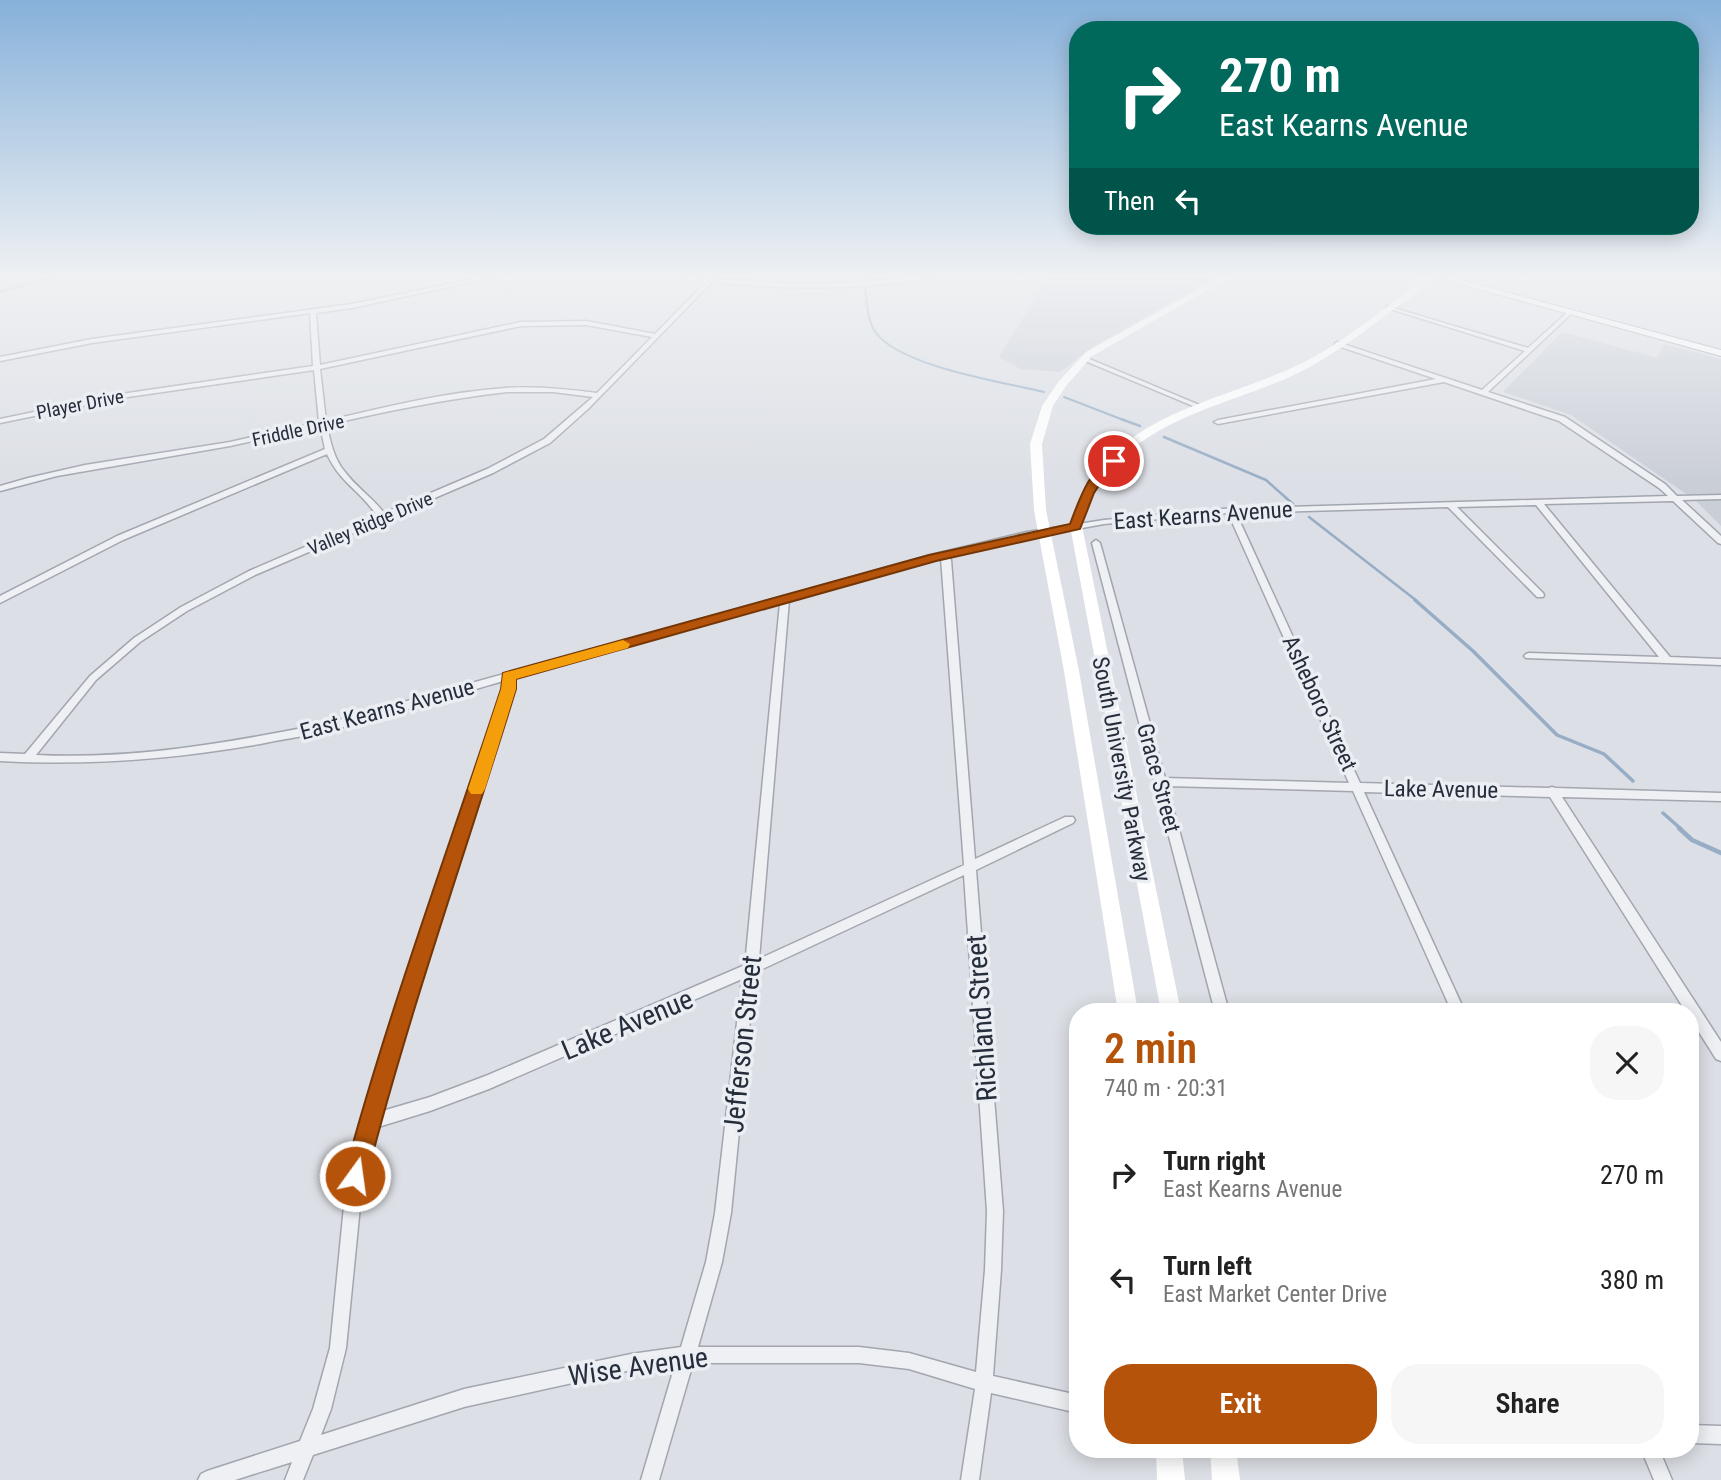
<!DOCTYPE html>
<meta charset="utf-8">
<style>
body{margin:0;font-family:"Roboto Condensed",sans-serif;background:#f6f6f6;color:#222;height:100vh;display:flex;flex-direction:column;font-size:26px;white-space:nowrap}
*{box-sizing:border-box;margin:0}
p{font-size:23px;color:#767676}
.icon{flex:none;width:38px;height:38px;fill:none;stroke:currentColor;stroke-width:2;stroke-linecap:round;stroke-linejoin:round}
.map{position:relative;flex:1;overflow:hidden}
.sheet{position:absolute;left:1069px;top:1003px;width:630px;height:455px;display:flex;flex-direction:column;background:#fff;border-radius:28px;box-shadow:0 4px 18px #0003}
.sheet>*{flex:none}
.hud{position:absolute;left:1069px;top:21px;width:630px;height:214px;border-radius:28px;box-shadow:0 4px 18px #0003;background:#00695c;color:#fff;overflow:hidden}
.pin{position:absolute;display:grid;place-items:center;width:60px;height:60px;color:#fff;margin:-30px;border:4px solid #fff;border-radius:50%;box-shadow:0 2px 7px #0007}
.me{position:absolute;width:77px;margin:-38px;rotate:14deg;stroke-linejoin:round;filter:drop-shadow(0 0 5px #0008)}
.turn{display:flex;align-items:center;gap:24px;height:147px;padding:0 35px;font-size:32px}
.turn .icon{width:91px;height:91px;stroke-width:2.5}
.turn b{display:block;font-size:49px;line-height:60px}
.then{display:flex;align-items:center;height:66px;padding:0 35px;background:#0003;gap:14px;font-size:26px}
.round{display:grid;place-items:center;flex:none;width:74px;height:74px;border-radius:28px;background:#f6f6f6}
.overview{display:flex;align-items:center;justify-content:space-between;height:119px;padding:0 35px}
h1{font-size:42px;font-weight:600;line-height:52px;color:#b45309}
.action{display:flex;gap:14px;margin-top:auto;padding:14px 35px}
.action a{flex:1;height:80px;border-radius:28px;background:#b45309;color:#fff;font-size:28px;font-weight:600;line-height:80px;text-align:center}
.action a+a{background:#f6f6f6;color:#222}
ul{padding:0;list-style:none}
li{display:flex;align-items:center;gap:21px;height:105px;padding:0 35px}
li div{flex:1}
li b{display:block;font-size:26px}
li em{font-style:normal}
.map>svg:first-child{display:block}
.built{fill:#caced7}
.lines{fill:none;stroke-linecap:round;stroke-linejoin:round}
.stream-far3{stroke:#97acc5;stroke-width:2}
.stream-far2{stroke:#97acc5;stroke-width:2.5}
.stream-far1{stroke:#97acc5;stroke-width:3.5}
.stream{stroke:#97acc5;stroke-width:4.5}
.street-casing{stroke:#a2a6af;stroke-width:3}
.primary-casing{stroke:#9ba3b1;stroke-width:2}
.street{fill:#eef0f4;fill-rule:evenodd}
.secondary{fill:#fff;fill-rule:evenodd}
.primary{fill:#fff;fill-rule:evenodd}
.route{fill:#b45309;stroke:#753606;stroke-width:2}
.slow{fill:#f59e0b}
.labels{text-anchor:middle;stroke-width:7;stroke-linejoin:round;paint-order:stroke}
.far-street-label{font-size:19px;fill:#262d3b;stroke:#ebeef3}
.street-label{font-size:23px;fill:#262d3b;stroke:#ebeef3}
.near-street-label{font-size:28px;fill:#262d3b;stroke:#ebeef3}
</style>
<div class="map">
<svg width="1721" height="1480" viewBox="0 0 1721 1480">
<rect width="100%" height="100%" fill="#dcdfe5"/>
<path class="built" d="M 1048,277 L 1216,277 L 1094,346 L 1060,372 L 1021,369 L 999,357 Z
M 1562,332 L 1657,358 L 1664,344 L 1721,359 L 1721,526 L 1695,500 L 1571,415 L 1503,392 Z"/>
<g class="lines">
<path class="stream-far3" d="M 866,281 L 867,277
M 865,286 C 867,301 867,321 876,333 C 902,367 1003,382 1044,392
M 0,292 L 54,277
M 1064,397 L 1126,421"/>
<path class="stream-far2" d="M 1121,419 L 1140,426
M 1164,437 L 1266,480 L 1293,504
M 1309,517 L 1417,601"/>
<path class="stream-far1" d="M 1415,600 L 1473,651 L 1557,735 L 1604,754 L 1633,781
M 1663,813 L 1681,829"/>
<path class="stream" d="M 1679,828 L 1692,840 L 1721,853"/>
<defs>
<path id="street" d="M 484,277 L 494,277 L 352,308 L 316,313 L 320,365 L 521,322 L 586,321 L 655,334 L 706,282 L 681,279 L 678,277 L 804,284 L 866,282 L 916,277 L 930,277 C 916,283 897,283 882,284 C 825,290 768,288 712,282 L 588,409 L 550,443 L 493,473 L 255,575 L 187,611 L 140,642 L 96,680 L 36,755 C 134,760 232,742 328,723 L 931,555 L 1027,532 L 1104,520 L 1220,509 L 1668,496 L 1659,488 L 1559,421 L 1444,382 L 1218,424 L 1214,422 L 1218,420 L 1436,379 L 1335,345 L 1335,343 L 1337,342 L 1482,390 L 1525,351 L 1387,308 L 1387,306 L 1528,348 L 1570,310 L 1572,311 L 1572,313 L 1488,392 L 1565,417 L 1665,484 L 1677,496 L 1721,495 L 1721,499 L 1682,500 L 1721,536 L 1721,544 L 1718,543 L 1673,501 L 1544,504 L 1670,657 L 1721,659 L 1721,665 L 1526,658 L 1524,656 L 1526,654 L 1529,653 L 1659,657 L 1536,505 L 1457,507 L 1543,593 L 1544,595 L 1543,597 L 1537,597 L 1448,507 L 1236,513 L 1360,783 L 1548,788 L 1552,787 L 1556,788 L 1721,793 L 1721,801 L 1562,797 L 1721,1042 L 1721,1061 L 1716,1059 L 1690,1018 L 1690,1012 L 1686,1012 L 1550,797 L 1364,792 L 1465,1012 L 1452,1012 L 1353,791 L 1167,786 L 1229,1012 L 1215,1012 L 1092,543 L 1096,540 L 1100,543 L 1165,778 L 1349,783 L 1228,513 L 1104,524 L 1027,538 L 949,556 L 951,560 L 975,859 L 1065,817 L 1073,817 L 1075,820 L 1073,823 L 976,870 L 1003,1211 L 1001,1270 L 993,1376 L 1078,1395 L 1078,1413 L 991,1393 L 979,1480 L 961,1480 L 975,1389 L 909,1369 L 859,1363 L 693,1363 L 659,1480 L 641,1480 L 675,1365 L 631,1370 L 464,1407 L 313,1455 L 303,1480 L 285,1480 L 292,1462 L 235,1480 L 198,1480 L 201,1474 L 207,1471 L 300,1441 L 313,1409 L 330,1348 L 347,1176 L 362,1122 L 378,1064 L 406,987 L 504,689 L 503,681 C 445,698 387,716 329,731 C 306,736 283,739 260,744 C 174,759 88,766 0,761 L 0,753 L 25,754 L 90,676 L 134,638 L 181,607 L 249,571 L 377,516 C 362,492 340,483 327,454 L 123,540 L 0,603 L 0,596 L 117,536 L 325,449 L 320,426 L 230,446 L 57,476 L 0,491 L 0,486 L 28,478 L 85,465 L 230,442 L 319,422 L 314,370 L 121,398 L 0,423 L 0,419 L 121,394 L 313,366 L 310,313 L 92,343 L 0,361 L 0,357 L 92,339 L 352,304 ZM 586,325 L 652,337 L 597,393 C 567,389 536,386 506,388 C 445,392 385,407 326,421 L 320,369 L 521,326 ZM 507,392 L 553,392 L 593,397 L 544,439 L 487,469 L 384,513 C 373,498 356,487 345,472 C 334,459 330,441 327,425 C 386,411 446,399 507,392 ZM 941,558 L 964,865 L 759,959 L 789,600 ZM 780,603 L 745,965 L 488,1075 L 430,1097 L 379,1112 L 392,1064 L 420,987 L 514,689 L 513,678 ZM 964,875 L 987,1211 L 985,1270 L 976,1372 L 909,1353 L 859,1347 L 698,1347 L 722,1262 L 731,1213 L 753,990 L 756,972 ZM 742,979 L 715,1213 L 706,1262 L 681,1347 L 631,1354 L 464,1389 L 321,1435 L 331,1409 L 346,1348 L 363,1176 L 375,1128 L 430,1111 L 489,1089 Z
M 1083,358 L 1087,358 L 1204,407 L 1198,408 L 1083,360 Z
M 1690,1425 L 1721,1426 L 1721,1444 L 1690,1443 Z
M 1641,1449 L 1659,1449 L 1672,1480 L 1654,1480 Z"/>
<path id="primary" d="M 1435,277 L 1450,277 L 1721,350 L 1721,356 Z"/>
</defs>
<use href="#street" class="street-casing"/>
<use href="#primary" class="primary-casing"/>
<use href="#street" class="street"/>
<path class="secondary" d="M 1221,277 L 1231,277 L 1092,356 L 1066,386 L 1053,406 L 1042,444 L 1046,510 L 1079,671 L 1138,1012 L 1118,1012 L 1064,671 L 1034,510 L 1030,444 L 1042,406 L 1059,381 L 1086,352 Z
M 1427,277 L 1436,277 C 1425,288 1411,297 1398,306 C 1362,333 1327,361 1285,379 C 1220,407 1145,420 1101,482 C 1092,495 1088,511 1082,526 L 1181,1012 L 1161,1012 L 1070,526 C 1076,511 1080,496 1089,482 C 1137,409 1231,399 1304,362 C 1348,340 1387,305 1427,277 Z
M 1156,1449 L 1182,1449 L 1185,1480 L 1157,1480 Z
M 1210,1449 L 1236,1449 L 1240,1480 L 1212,1480 Z"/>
<use href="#primary" class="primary"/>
</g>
<linearGradient id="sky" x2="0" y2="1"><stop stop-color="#87b1da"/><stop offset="0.57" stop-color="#eff1f3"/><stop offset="1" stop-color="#eff1f3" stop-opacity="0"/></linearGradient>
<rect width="1721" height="484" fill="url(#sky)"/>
<path class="route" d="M 1114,457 L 1120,461 L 1103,479 L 1094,493 L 1080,529 L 936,561 L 516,679 L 516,689 C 466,851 409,1012 367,1176 L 363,1184 L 355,1187 L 347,1184 L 344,1176 C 388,1012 448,851 501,689 L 503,673 L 929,555 L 1070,524 C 1079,501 1089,468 1114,457 Z"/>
<path class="slow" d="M 623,640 L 630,644 L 628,648 L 516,679 L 516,689 L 485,789 L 482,794 L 471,794 L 468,789 L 501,689 L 503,673 Z"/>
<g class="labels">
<g class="far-street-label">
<text transform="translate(80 404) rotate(-11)" y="7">Player Drive</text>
<text transform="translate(298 430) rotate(-12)" y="7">Friddle Drive</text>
<text transform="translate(370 523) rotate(-23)" y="7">Valley Ridge Drive</text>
</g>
<g class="street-label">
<text transform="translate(1203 515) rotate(-4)" y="8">East Kearns Avenue</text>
<text transform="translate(1320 703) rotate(65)" y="8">Asheboro Street</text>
<text transform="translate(387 709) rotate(-15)" y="8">East Kearns Avenue</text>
<text transform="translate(1122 769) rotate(79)" y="8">South University Parkway</text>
<text transform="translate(1159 778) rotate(75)" y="8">Grace Street</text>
<text transform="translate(1441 789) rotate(1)" y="8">Lake Avenue</text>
</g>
<g class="near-street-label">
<text transform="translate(981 1018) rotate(-94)" y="10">Richland Street</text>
<text transform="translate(627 1024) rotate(-23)" y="10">Lake Avenue</text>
<text transform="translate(742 1044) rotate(-84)" y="10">Jefferson Street</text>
<text transform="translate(638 1366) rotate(-8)" y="10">Wise Avenue</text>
</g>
</g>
</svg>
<div class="pin" style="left:1114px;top:461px;background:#d93025"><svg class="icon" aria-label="arrive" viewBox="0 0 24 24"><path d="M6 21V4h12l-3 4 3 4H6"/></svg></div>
<svg class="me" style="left:355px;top:1176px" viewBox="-20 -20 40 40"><circle r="17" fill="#b45309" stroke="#fff" stroke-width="3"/><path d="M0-11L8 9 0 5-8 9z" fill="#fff"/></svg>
<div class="hud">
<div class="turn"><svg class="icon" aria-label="right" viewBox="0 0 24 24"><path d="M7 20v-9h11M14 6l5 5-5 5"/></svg><div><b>270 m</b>East Kearns Avenue</div></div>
<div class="then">Then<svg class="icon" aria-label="left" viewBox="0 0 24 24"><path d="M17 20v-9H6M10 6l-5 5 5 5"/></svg></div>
</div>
<section class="sheet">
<div class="overview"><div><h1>2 min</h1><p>740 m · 20:31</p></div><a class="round"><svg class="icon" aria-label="close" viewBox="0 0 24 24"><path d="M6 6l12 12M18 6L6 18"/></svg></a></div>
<ul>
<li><svg class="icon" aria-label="right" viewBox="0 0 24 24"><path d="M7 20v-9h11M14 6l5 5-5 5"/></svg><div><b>Turn right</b><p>East Kearns Avenue</p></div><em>270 m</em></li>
<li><svg class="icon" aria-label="left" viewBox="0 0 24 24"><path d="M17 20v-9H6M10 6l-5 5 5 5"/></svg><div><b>Turn left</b><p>East Market Center Drive</p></div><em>380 m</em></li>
</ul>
<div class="action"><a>Exit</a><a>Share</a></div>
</section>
</div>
